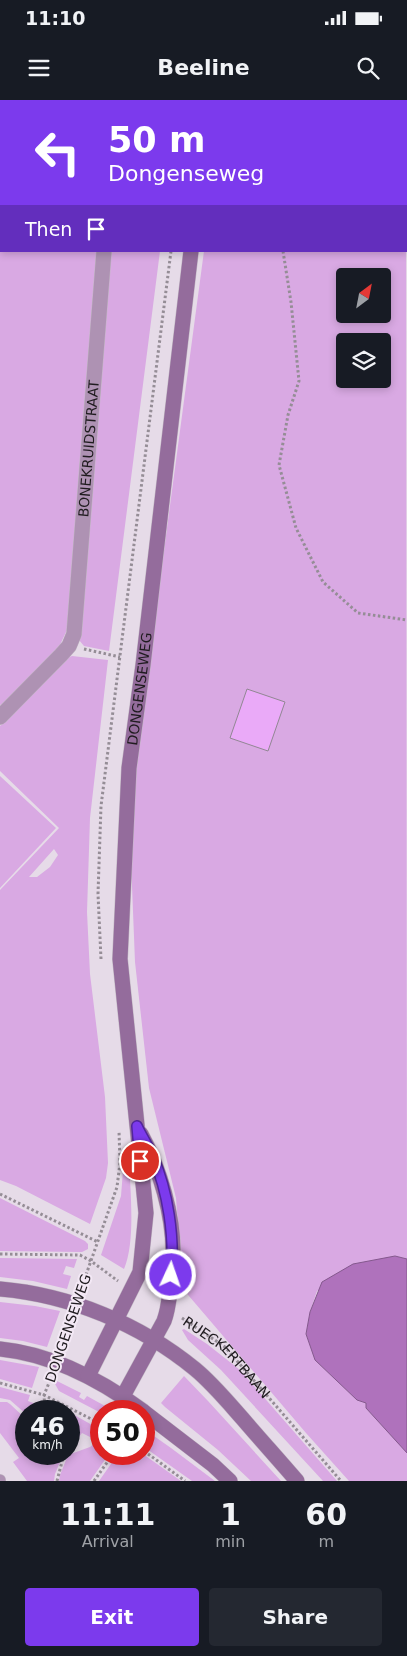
<!DOCTYPE html>
<style>
body{margin:0;font-family:"DejaVu Sans",sans-serif;background:#242831;color:#f1f3f6;height:100vh;display:flex;flex-direction:column;font-size:19px;white-space:nowrap}
*{box-sizing:border-box;margin:0}
p{font-size:16px;color:#9ea1a6}
.icon{flex:none;width:28px;height:28px;fill:none;stroke:currentColor;stroke-width:2;stroke-linecap:round;stroke-linejoin:round}
.map{position:relative;height:1381px;overflow:hidden}
.sheet{display:flex;flex-direction:column;background:#171b24;flex:1}
.sheet>*{flex:none}
.banner{position:absolute;left:0px;top:0px;width:408px;height:152px;box-shadow:0 2px 8px #0003;background:#7c3aed;color:#fff;overflow:hidden}
.needle{width:32px;rotate:32deg}
.buttons{position:absolute;left:336px;top:168px;display:grid;gap:10px}
.buttons a{display:grid;place-items:center;width:55px;height:55px;border-radius:5px;background:#171b24;box-shadow:0 2px 8px #0003;font-size:25px}
.speed{position:absolute;left:15px;top:1300px;display:flex;gap:10px;font-size:25px;font-weight:700;text-align:center}
.speed>*{display:grid;place-content:center;width:65px;height:65px;border-radius:50%;background:#171b24;box-shadow:0 2px 8px #0003;line-height:1}
.speed small{font-size:12px;font-weight:400}
.speed .limit{border:8px solid #d22;background:#fff;color:#111}
.pin{position:absolute;display:grid;place-items:center;width:42px;height:42px;color:#fff;margin:-21px;border:2px solid #fff;border-radius:50%;box-shadow:0 1px 5px #0007}
.me{position:absolute;width:55px;margin:-28px;rotate:3deg;stroke-linejoin:round;filter:drop-shadow(0 0 4px #0008)}
.turn{display:flex;align-items:center;gap:18px;height:105px;padding:0 25px;font-size:22px}
.turn .icon{width:65px;height:65px;stroke-width:2.5}
.turn b{display:block;font-size:35px;line-height:42px}
.then{display:flex;align-items:center;height:48px;padding:0 25px;background:#0003;gap:10px;font-size:19px}
.eta{display:flex;justify-content:space-evenly;align-items:center;height:85px;text-align:center}
.eta b{font-size:30px;font-weight:700;line-height:35px}
.cta{display:flex;gap:10px;margin-top:auto;padding:10px 25px}
.cta a{flex:1;height:58px;border-radius:5px;background:#7c3aed;color:#fff;font-size:20px;font-weight:700;line-height:58px;text-align:center}
.cta a+a{background:#242831;color:#f1f3f6}
.status{display:flex;justify-content:space-between;align-items:center;height:35px;padding:0 25px;background:#171b24;direction:ltr}
.status svg{height:14px;fill:currentColor}
header{display:flex;justify-content:space-between;align-items:center;height:65px;padding:0 25px;background:#171b24;font-size:22px;font-weight:700}
.map>svg:first-child{display:block}
.green{fill:#d9a9e3;fill-rule:evenodd}
.water{fill:#af72bc;stroke:#84588d}
.building{fill:#eaaaf8;stroke:#918793}
.lines{fill:none;stroke-linecap:round;stroke-linejoin:round}
.lane-casing{stroke:#c2b9c4;stroke-width:12}
.street-casing{stroke:#c2b9c4;stroke-width:16}
.secondary-casing{stroke:#c2b9c4;stroke-width:16}
.path{stroke:#958d96;stroke-width:3;stroke-dasharray:2.5 2.5;stroke-linecap:butt}
.lane{stroke:#ae92b3;stroke-width:11}
.street{stroke:#ae92b3;stroke-width:15}
.secondary{stroke:#946c9c;stroke-width:15}
.route-casing{stroke:#51269a;stroke-width:12}
.route{stroke:#7c3aed;stroke-width:9}
.labels{text-anchor:middle;stroke-width:4;stroke-linejoin:round;paint-order:stroke}
.street-label{font-size:14px;fill:#201c20;stroke:#f3e8f5}
</style>
<div class="status"><b>11:10</b><svg viewBox="0 0 49 12"><path d="M0 12V9h3v3zM5 12V6h3v6zM10 12V3h3v9zM15 12V0h3v12zM26 1h20v11H26zM47 4h2v5h-2z"/></svg></div>
<header><svg class="icon" aria-label="menu" viewBox="0 0 24 24"><path d="M4 6h16M4 12h16M4 18h16"/></svg>Beeline<svg class="icon" aria-label="search" viewBox="0 0 24 24"><circle cx="10" cy="10" r="6"/><path d="M15 15l6 6"/></svg></header>
<div class="map">
<svg width="407" height="1381" viewBox="0 0 407 1381">
<rect width="100%" height="100%" fill="#e6dbe8"/>
<path class="green" d="M 406,120 L 407,1159 L 395,1156 L 317,1191 L 310,1212 L 306,1234 L 315,1260 L 357,1300 L 366,1303 L 366,1308 L 407,1353 L 407,1381 L 349,1381 L 306,1333 L 183,1189 L 176,1098 L 149,988 L 135,862 L 131,761 L 136,660 L 204,151 L 406,151 ZM 345,176 L 382,176 L 382,214 L 345,214 ZM 345,241 L 382,241 L 382,279 L 345,279 Z
M 0,129 L 1,129 L 1,151 L 98,151 L 67,530 L 59,547 L 6,603 L 0,605 Z
M 110,151 L 160,151 L 109,551 L 84,546 L 79,540 Z
M 72,556 L 108,560 L 90,718 L 87,812 L 90,874 L 105,997 L 108,1063 L 106,1078 L 90,1124 L 16,1086 L 0,1080 L 0,790 L 59,728 L 0,671 L 0,626 L 65,559 ZM 54,749 L 58,755 L 50,767 L 37,777 L 29,777 Z
M 0,676 L 56,728 L 0,788 Z
M 124,1058 L 129,1058 C 130,1089 136,1141 124,1169 L 101,1155 L 121,1096 Z
M 0,1098 L 85,1141 L 88,1144 L 88,1149 L 82,1152 L 0,1151 Z
M 0,1158 L 77,1159 L 74,1168 L 66,1166 L 63,1174 L 71,1176 L 67,1189 L 33,1181 L 0,1177 Z
M 0,1202 L 35,1206 L 60,1211 L 47,1247 L 23,1241 L 0,1238 Z
M 184,1229 L 207,1244 L 240,1270 L 337,1381 L 323,1381 L 221,1270 L 188,1240 L 182,1230 Z
M 0,1260 L 39,1267 L 32,1288 L 0,1279 Z
M 184,1276 L 208,1301 L 281,1381 L 251,1381 L 218,1350 L 165,1307 L 161,1303 Z
M 57,1281 L 81,1293 L 79,1297 L 84,1300 L 87,1296 L 114,1311 L 101,1311 L 101,1313 L 59,1291 L 55,1284 Z
M 0,1287 L 30,1295 L 28,1301 L 41,1306 L 39,1311 L 26,1311 L 26,1314 L 10,1300 L 0,1298 Z
M 0,1302 L 7,1302 L 10,1304 L 26,1319 L 26,1354 L 63,1355 L 55,1374 L 54,1381 L 27,1381 L 13,1362 L 19,1358 L 0,1333 Z
M 69,1312 L 101,1330 L 101,1354 L 109,1354 L 90,1381 L 59,1381 L 60,1375 L 68,1355 L 90,1347 L 98,1341 L 82,1333 L 78,1338 L 75,1337 L 74,1331 L 71,1329 L 69,1330 Z
M 144,1329 L 171,1348 L 215,1381 L 192,1381 L 144,1347 Z
M 118,1354 L 143,1354 L 181,1381 L 99,1381 Z"/>
<path class="water" d="M 395,1156 L 407,1159 L 407,1353 L 366,1308 L 366,1303 L 357,1300 L 315,1260 L 306,1234 L 310,1212 L 322,1182 L 353,1164 Z"/>
<path class="building" d="M 247,589 L 285,602 L 268,651 L 230,638 Z"/>
<g class="lines">
<defs>
<path id="lane" d="M 0,1380 L 0,1381"/>
<g id="street">
<path d="M 117,1 L 117,0"/>
<path id="s2" d="M 0,617 L 61,555 L 69,546 L 74,534 L 104,151"/>
</g>
<g id="secondary">
<path d="M 209,1 L 209,0"/>
<path d="M 0,1189 C 70,1195 140,1224 195,1269 C 212,1283 227,1301 242,1318 C 260,1339 279,1360 297,1381"/>
<path d="M 0,1249 C 51,1254 102,1281 143,1311"/>
<path id="s3" d="M 88,1276 L 140,1172 L 146,1113 L 120,859 L 129,668 L 143,565 L 191,151"/>
<path d="M 122,1298 L 164,1221 C 169,1208 169,1196 171,1183 C 171,1174 173,1165 173,1156 C 174,1116 160,1069 141,1034"/>
<path d="M 144,1312 L 213,1365 L 230,1381"/>
</g>
</defs>
<use href="#lane" class="lane-casing"/>
<use href="#street" class="street-casing"/>
<use href="#secondary" class="secondary-casing"/>
<g class="path">
<path d="M 13,0 L 13,1"/>
<path d="M 286,0 L 287,1"/>
<path d="M 185,1 L 185,0"/>
<path d="M 406,113 L 407,114"/>
<path d="M 0,126 L 1,126"/>
<path d="M 283,151 L 291,202 L 299,281 L 288,315 L 279,365 L 296,428 L 323,482 L 358,513 L 407,520"/>
<path d="M 84,549 L 120,557"/>
<path d="M 101,859 L 98,794 L 101,706 L 171,151"/>
<path d="M 0,1094 L 98,1142"/>
<path d="M 0,1154 L 80,1155 L 91,1161 L 118,1181"/>
<path d="M 81,1189 L 117,1087 L 120,1063 L 119,1031"/>
<path id="s1" d="M 182,1218 L 225,1247 L 341,1381"/>
<path d="M 61,1248 L 70,1221"/>
<path d="M 0,1283 L 44,1295 L 101,1324"/>
<path d="M 45,1311 L 44,1295 L 51,1278"/>
<path d="M 144,1351 L 185,1381"/>
<path d="M 57,1381 L 64,1354"/>
<path d="M 94,1381 L 113,1354"/>
</g>
<use href="#lane" class="lane"/>
<use href="#street" class="street"/>
<use href="#secondary" class="secondary"/>
</g>
<g class="lines">
<defs>
<path id="route" d="M 140,1061 L 137,1026 C 142,1037 149,1047 153,1057 C 168,1091 175,1138 171,1175"/>
</defs>
<use href="#route" class="route-casing"/>
<use href="#route" class="route"/>
</g>
<g class="labels">
<g class="street-label">
<text dy="5" stroke="none"><textPath href="#s2" startOffset="298">BONEKRUIDSTRAAT</textPath></text>
<text dy="5" stroke="none"><textPath href="#s3" startOffset="702">DONGENSEWEG</textPath></text>
<text transform="translate(68 1228) rotate(-71)" y="5">DONGENSEWEG</text>
<text dy="5" stroke="none"><textPath href="#s1" startOffset="60">RUECKERTBAAN</textPath></text>
</g>
</g>
</svg>
<div class="buttons">
<a><svg class="needle" viewBox="-14 -14 28 28"><path d="M0-13l5 13h-10z" fill="#e53935"/><path d="M0 13l5-13h-10z" fill="#9ea1a6"/></svg></a>
<a><svg class="icon" aria-label="layers" viewBox="0 0 24 24"><path d="M12 4l9 5-9 5-9-5zM3 14l9 5 9-5"/></svg></a>
</div>
<div class="speed"><div>46<small>km/h</small></div><div class="limit">50</div></div>
<div class="pin" style="left:140px;top:1061px;background:#d93025"><svg class="icon" aria-label="arrive" viewBox="0 0 24 24"><path d="M6 21V4h12l-3 4 3 4H6"/></svg></div>
<svg class="me" style="left:171px;top:1175px" viewBox="-20 -20 40 40"><circle r="17" fill="#7c3aed" stroke="#fff" stroke-width="3"/><path d="M0-11L8 9 0 5-8 9z" fill="#fff"/></svg>
<div class="banner">
<div class="turn"><svg class="icon" aria-label="left" viewBox="0 0 24 24"><path d="M17 20v-9H6M10 6l-5 5 5 5"/></svg><div><b>50 m</b>Dongenseweg</div></div>
<div class="then">Then<svg class="icon" aria-label="arrive" viewBox="0 0 24 24"><path d="M6 21V4h12l-3 4 3 4H6"/></svg></div>
</div>
</div>
<section class="sheet">
<div class="eta">
<div><b>11:11</b><p>Arrival</p></div>
<div><b>1</b><p>min</p></div>
<div><b>60</b><p>m</p></div>
</div>
<div class="cta"><a>Exit</a><a>Share</a></div>
</section>
